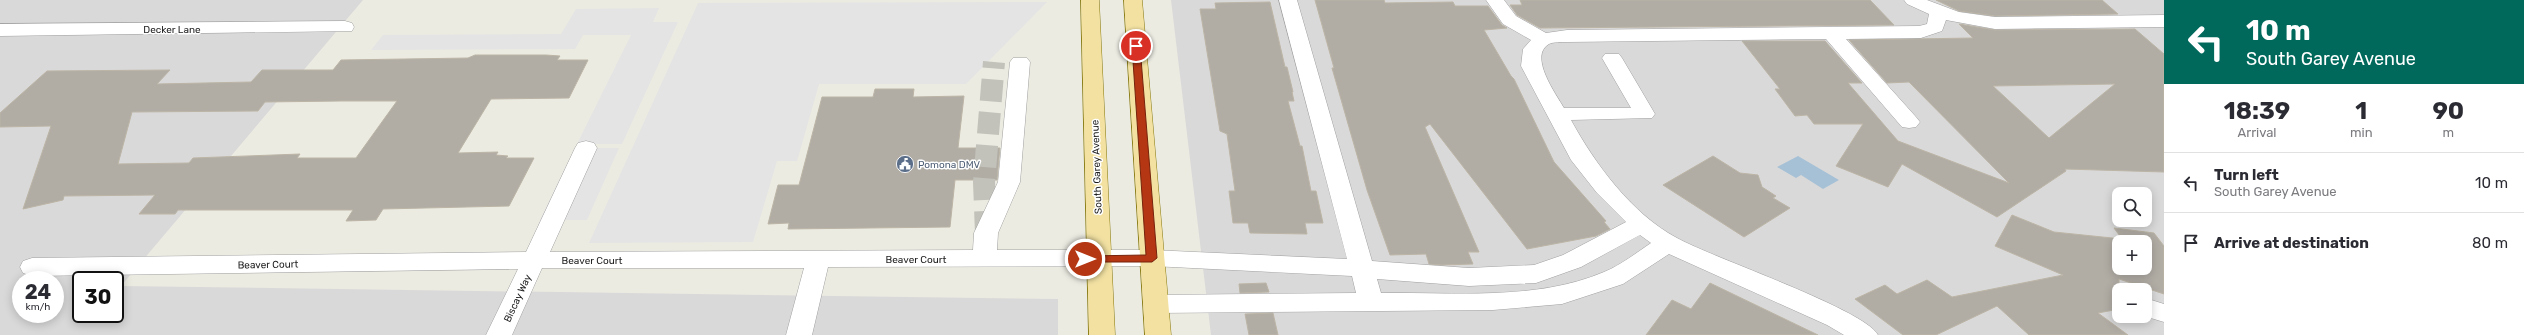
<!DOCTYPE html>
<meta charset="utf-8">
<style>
body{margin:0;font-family:Rubik,sans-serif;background:#f7f7f7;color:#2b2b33;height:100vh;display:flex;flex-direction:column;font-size:15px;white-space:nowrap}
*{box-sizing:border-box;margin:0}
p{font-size:13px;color:#7c7c81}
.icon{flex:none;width:22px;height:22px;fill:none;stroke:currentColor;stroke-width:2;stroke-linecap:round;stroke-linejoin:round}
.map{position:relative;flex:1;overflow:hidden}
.drawer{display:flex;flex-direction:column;background:#fff;width:360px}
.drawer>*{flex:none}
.banner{background:#00695c;color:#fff;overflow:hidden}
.controls{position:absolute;left:2112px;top:187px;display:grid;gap:8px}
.controls a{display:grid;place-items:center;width:40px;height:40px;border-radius:8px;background:#fff;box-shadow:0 2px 10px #0003;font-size:20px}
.speed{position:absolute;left:12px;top:271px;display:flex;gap:8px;font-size:20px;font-weight:700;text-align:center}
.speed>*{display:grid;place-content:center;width:52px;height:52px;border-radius:50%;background:#fff;box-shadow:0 2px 10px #0003;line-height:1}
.speed small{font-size:10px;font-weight:400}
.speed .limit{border:2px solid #111;border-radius:6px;background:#fff;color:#111}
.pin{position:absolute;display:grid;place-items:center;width:34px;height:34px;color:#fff;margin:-17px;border:2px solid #fff;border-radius:50%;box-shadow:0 1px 4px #0007}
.me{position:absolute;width:44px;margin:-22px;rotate:90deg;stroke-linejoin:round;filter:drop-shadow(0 0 3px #0008)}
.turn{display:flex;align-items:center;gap:14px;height:84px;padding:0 16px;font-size:18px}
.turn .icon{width:52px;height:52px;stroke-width:2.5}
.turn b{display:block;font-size:28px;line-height:34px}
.eta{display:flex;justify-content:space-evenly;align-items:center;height:68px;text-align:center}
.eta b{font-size:24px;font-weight:700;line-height:28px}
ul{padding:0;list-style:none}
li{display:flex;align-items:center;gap:12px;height:60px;padding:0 16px;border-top:1px solid #e1e1e2}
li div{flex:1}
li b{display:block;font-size:15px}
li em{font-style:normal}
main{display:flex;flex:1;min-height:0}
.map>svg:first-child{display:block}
.residential{fill:#dad9d9;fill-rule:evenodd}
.parking{fill:#e4e4e4}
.water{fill:#a6c1d6}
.building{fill:#b1ada5;stroke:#bcb5a6;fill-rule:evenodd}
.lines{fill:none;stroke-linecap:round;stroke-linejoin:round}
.minor-tunnel{stroke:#c2c2ba;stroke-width:22;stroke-dasharray:22 11;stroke-linecap:butt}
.minor-casing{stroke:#a0a0a0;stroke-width:1}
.major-casing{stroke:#85780e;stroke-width:1}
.minor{fill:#fff;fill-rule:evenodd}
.major{fill:#f2e1a1;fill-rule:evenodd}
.route{fill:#b53613;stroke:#76230c}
.labels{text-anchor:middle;stroke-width:3;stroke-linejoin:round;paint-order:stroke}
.street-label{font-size:10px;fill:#1c1c1c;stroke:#fff}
.service-label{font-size:10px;fill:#4e5e75;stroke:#fff;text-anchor:start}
</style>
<main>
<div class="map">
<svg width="2164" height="335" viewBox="0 0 2164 335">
<rect width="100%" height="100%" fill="#ecebe2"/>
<path class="residential" d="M 0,0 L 363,0 L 121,286 L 1058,299 L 1058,335 L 0,335 ZM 21,280 L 55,280 L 55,314 L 21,314 ZM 81,280 L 115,280 L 115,314 L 81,314 Z
M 1171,0 L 2164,0 L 2164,335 L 1211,335 ZM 2119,194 L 2145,194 L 2145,220 L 2119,220 ZM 2119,242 L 2145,242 L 2145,268 L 2119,268 ZM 2119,290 L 2145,290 L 2145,316 L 2119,316 Z"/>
<path class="parking" d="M 1047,2 L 966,84 L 819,84 L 797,161 L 777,161 L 753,242 L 589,243 L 698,3 Z
M 659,8 L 653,22 L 678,22 L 622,144 L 577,144 L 631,35 L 583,35 L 575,49 L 371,50 L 383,35 L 561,34 L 576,9 Z
M 575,148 L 619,148 L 587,220 L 540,220 Z"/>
<path class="water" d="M 1798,156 L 1839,180 L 1823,189 L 1801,175 L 1796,178 L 1777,167 Z"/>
<path class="building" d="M 1315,0 L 1384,0 L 1385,3 L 1453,2 L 1455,6 L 1488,6 L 1502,25 L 1507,28 L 1484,30 L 1511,76 L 1514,79 L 1554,162 L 1606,221 L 1604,222 L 1610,229 L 1596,236 L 1527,249 L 1430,124 L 1425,127 L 1479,252 L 1468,252 L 1473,264 L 1442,265 L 1429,264 L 1426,254 L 1390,255 L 1367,190 L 1332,68 L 1334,68 Z
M 1520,0 L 1870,0 L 1894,25 L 1540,28 L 1517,15 L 1510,5 L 1522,5 Z
M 1936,0 L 2102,0 L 2118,14 L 1995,16 L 1959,11 Z
M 1270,2 L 1285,67 L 1287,67 L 1293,92 L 1292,92 L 1294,101 L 1288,101 L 1300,146 L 1302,146 L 1311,191 L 1316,191 L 1323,223 L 1305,223 L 1307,234 L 1250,233 L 1248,223 L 1233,223 L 1229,191 L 1235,191 L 1227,134 L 1220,131 L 1200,9 L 1216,9 L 1215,3 Z
M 1959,24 L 1995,30 L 2135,29 L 2164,54 L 2164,172 L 2065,169 L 2066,171 L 1997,217 L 1902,164 L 1888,187 L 1836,166 L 1863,124 L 1814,124 L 1807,115 L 1795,116 L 1775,89 L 1780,89 L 1742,41 L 1825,41 L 1862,83 L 1848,83 L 1898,141 L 2009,183 L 1909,82 L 1887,83 L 1849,40 L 1973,38 ZM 2115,84 L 2049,138 L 1993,86 Z
M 475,55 L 546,55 L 560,56 L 557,60 L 588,60 L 569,98 L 491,99 L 458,153 L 498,152 L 496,155 L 508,156 L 506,158 L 534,158 L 509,206 L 383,209 L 376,220 L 346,221 L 353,210 L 178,210 L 175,214 L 139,214 L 155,195 L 64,196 L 63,200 L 23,209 L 51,126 L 0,127 L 0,113 L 47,71 L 170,70 L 157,84 L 251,82 L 262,70 L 333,70 L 341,60 L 468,58 ZM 341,101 L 397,101 L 356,158 L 297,158 L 300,154 L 193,158 L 189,163 L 118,164 L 132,112 L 258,111 L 265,102 Z
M 875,89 L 914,89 L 913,97 L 964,96 L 958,148 L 1000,148 L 997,180 L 955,180 L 950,227 L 788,229 L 789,223 L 768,224 L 778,185 L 799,185 L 822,97 L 873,97 Z
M 1713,156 L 1740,173 L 1758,175 L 1762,187 L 1776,196 L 1773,198 L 1790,208 L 1744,237 L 1663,185 Z
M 2012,215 L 2054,232 L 2122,239 L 2114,228 L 2154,233 L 2164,246 L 2164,294 L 2119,279 L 2119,309 L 2098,313 L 2128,335 L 2029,335 L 1997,306 L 1936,335 L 1903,335 L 1855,299 L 1885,285 L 1897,294 L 1927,280 L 1952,297 L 2063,275 L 1995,246 ZM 2119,242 L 2145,242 L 2145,268 L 2119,268 Z
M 1266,283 L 1269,292 L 1240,293 L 1239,284 Z
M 1710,283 L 1818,335 L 1646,335 L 1672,300 L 1691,309 Z
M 1273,313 L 1278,335 L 1249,335 L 1245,314 Z"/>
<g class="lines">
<path class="minor-tunnel" d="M 986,233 L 984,182 L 994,62"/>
<defs>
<path id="minor" d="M 1279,0 L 1297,0 L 1372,261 L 1469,268 L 1534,265 L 1563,255 L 1626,222 L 1597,193 L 1571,160 L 1521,66 L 1523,49 L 1531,40 L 1503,24 L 1486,0 L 1504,0 L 1516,16 L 1546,33 L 1567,30 L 1919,26 L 1927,24 L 1929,14 L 1907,4 L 1904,0 L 1927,0 L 1959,12 L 1995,17 L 2164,15 L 2164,27 L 1995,29 L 1946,20 L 1942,31 L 1921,38 L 1846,39 L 1916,117 L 1920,122 L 1916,127 L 1909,128 L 1902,127 L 1826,39 L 1567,42 C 1562,42 1553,42 1549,44 C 1528,56 1556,94 1564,108 L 1631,108 L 1602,58 L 1605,54 L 1619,54 L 1622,58 L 1655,114 L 1652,118 L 1571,120 C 1595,164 1632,214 1677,238 C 1713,258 1864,309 1878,335 L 1844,335 L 1827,325 L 1669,254 L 1623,284 L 1562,304 L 1493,310 L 1155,313 L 1146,310 L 1143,304 L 1146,298 L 1155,295 L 1356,293 L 1352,276 L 1152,266 L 828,267 L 812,335 L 786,335 L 804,268 L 542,268 L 512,335 L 486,335 L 518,269 L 32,276 L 23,273 L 20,267 L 23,261 L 32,258 L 526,252 L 575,148 L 578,143 L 586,141 L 594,143 L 597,148 L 550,252 L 973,250 L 974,233 L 998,182 L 1010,62 L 1013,58 L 1027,58 L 1030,62 L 1020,182 L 998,233 L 997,250 L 1152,250 L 1347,259 ZM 1640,235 L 1651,243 C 1636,253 1621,265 1604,272 C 1536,301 1454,292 1381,293 L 1377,279 L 1469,286 L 1536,283 L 1581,267 Z
M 345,21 L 352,23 L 354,27 L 352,31 L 0,36 L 0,24 Z
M 2145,298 L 2164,304 L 2164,322 L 2144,316 Z"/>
<path id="major" d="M 1081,0 L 1099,0 L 1115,335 L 1089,335 Z
M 1124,0 L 1142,0 L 1171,335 L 1145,335 Z"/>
</defs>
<use href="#minor" class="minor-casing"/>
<use href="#major" class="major-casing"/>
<use href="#minor" class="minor"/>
<use href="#major" class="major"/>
</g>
<path class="route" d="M 1136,43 L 1140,46 L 1157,258 L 1152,262 L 1085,262 L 1080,259 L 1085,256 L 1146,255 L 1132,46 Z"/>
<defs>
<symbol id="civic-disc" viewBox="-11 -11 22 22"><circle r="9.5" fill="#5c6f8a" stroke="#fff"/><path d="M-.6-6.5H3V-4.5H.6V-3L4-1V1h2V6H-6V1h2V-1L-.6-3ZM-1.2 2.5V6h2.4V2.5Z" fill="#fff"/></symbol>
</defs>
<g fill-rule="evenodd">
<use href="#civic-disc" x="895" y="154" width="20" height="20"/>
</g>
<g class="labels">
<g class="street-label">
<text x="172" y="33">Decker Lane</text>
<text transform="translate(1096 167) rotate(-92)" y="4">South Garey Avenue</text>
<text x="916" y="263">Beaver Court</text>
<text x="592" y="264">Beaver Court</text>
<text transform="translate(268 264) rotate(-1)" y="4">Beaver Court</text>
<text transform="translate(517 298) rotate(-65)" y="4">Biscay Way</text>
</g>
<g class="service-label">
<text x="918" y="168">Pomona DMV</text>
</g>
</g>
</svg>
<div class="controls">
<a><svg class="icon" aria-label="search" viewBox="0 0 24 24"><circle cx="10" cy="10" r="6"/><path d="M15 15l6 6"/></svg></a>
<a>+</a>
<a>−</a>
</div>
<div class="speed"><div>24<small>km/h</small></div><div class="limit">30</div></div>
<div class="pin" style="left:1136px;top:46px;background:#d93025"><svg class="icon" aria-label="arrive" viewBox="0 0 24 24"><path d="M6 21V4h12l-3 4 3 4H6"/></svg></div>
<svg class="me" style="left:1085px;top:259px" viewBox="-20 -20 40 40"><circle r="17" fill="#b53613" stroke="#fff" stroke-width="3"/><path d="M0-11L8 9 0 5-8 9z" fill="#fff"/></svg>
</div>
<section class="drawer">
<div class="banner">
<div class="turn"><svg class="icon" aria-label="left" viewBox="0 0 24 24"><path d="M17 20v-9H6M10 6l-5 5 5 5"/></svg><div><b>10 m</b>South Garey Avenue</div></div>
</div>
<div class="eta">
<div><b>18:39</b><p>Arrival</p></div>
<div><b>1</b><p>min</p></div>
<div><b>90</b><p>m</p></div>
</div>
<ul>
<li><svg class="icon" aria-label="left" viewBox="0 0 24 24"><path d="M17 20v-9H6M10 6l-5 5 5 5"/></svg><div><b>Turn left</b><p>South Garey Avenue</p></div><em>10 m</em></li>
<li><svg class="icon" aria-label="arrive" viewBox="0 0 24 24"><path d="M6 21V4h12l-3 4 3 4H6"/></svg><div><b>Arrive at destination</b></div><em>80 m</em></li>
</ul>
</section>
</main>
